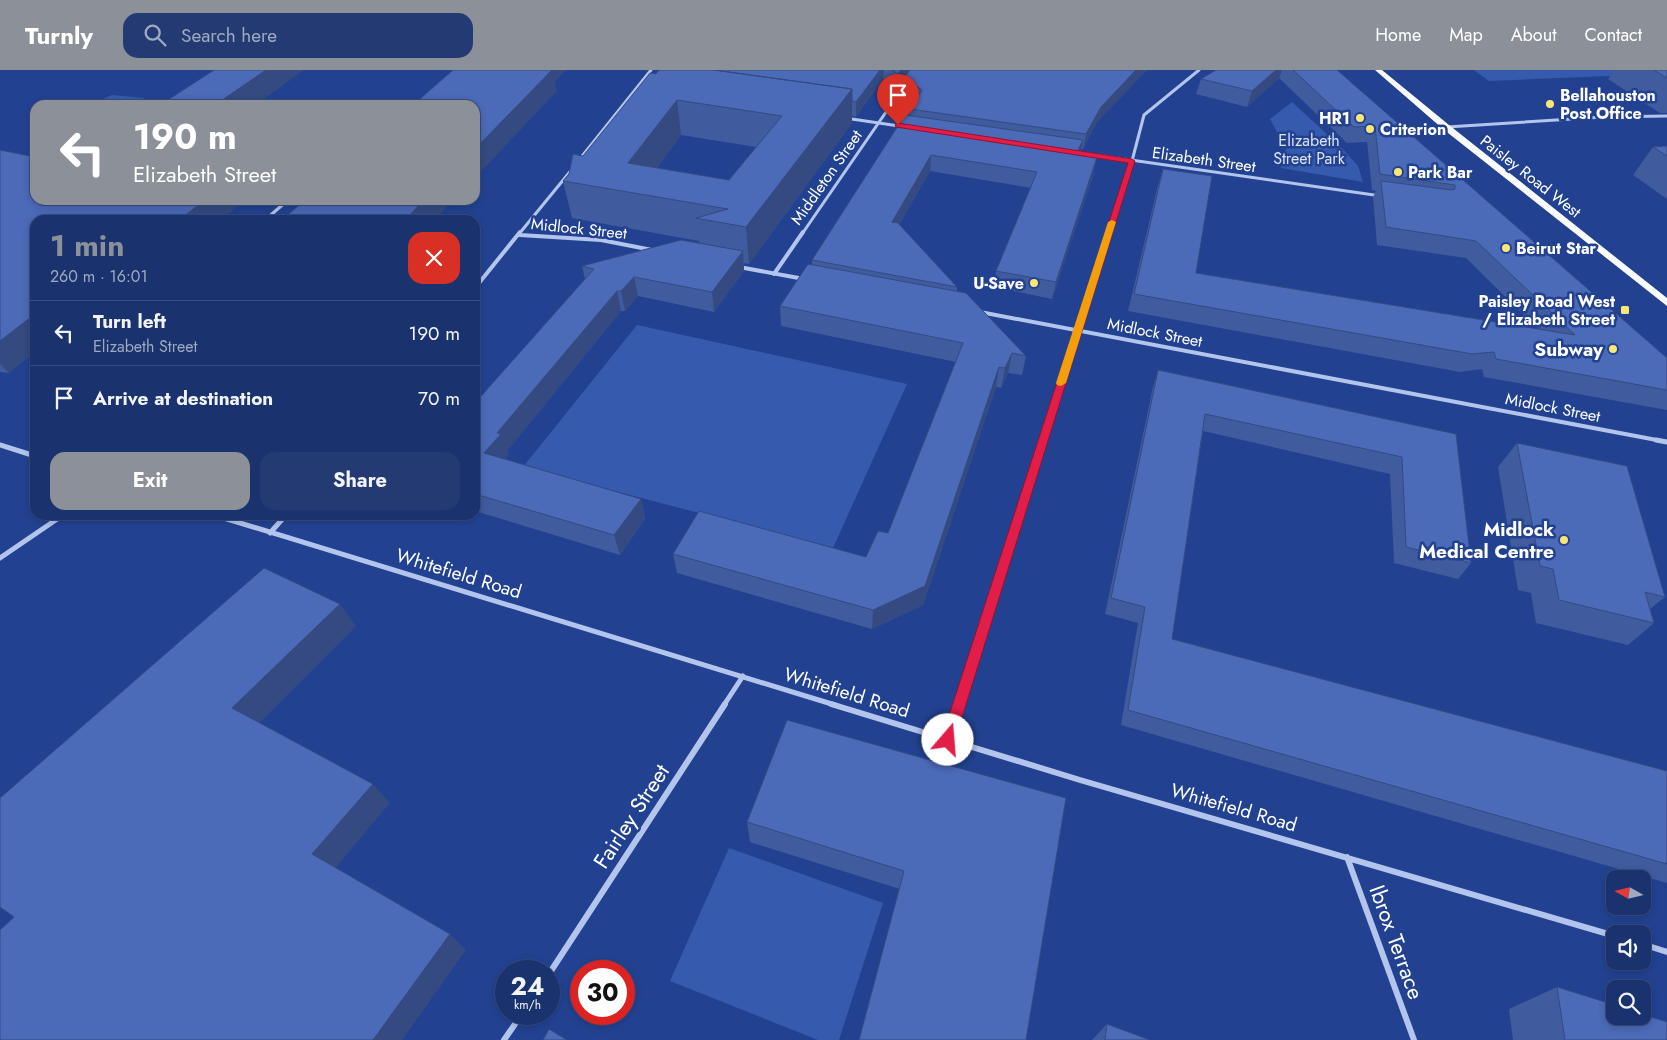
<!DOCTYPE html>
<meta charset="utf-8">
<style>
body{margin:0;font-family:Jost,sans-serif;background:#233a72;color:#f1f3f6;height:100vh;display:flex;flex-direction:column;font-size:19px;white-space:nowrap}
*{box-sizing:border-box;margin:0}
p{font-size:16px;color:#9faac2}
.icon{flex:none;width:28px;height:28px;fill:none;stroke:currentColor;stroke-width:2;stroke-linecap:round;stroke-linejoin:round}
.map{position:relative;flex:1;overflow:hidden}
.drawer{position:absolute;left:30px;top:145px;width:450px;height:305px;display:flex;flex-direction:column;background:#1a326d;border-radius:15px;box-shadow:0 2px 8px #0003,0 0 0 1px #384d80}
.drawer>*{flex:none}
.hud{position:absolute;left:30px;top:30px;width:450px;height:105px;border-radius:15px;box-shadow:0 2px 8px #0003,0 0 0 1px #384d80;background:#8c9099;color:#fff;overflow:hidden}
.needle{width:32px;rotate:278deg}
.controls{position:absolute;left:1606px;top:800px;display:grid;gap:10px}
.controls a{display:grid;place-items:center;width:45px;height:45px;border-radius:10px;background:#1a326d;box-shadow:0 2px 8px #0003,0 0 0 1px #384d80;font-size:25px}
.speed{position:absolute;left:495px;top:890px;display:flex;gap:10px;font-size:25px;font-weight:700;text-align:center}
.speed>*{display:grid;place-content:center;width:65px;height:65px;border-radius:50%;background:#1a326d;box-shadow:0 2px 8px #0003,0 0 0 1px #384d80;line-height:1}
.speed small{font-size:12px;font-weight:400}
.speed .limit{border:8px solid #d22;background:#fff;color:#111}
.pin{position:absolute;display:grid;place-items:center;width:42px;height:42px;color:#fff;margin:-51px -21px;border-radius:50% 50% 50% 0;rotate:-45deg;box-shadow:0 0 5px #0007}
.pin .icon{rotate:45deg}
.me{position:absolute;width:55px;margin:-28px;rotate:18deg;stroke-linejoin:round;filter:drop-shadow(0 0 4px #0008)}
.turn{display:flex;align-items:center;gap:18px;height:105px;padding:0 20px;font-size:22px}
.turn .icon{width:65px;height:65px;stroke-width:2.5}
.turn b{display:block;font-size:35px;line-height:42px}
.round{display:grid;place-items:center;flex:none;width:52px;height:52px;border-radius:15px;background:#233a72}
.summary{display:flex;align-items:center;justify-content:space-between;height:85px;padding:0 20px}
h1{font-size:30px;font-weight:700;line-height:38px;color:#8c9099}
.button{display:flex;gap:10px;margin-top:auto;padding:10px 20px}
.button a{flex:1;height:58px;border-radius:15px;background:#8c9099;color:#fff;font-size:20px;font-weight:700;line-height:58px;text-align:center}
.button a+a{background:#233a72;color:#f1f3f6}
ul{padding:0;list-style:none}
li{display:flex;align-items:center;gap:15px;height:65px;padding:0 20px;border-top:1px solid #384d80}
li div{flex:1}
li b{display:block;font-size:19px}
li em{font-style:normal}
header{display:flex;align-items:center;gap:30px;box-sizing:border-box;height:70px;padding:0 25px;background:#8c9099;color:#fff}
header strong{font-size:24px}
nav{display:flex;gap:28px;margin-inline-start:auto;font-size:18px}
.search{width:350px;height:45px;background:#233a72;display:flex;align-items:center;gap:12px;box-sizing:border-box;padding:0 18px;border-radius:15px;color:#9faac2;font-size:19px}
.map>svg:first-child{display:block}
.green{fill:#365aae}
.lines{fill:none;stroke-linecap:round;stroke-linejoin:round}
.minor-far3{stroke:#b4c5ed;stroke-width:3}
.minor-far2{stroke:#b4c5ed;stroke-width:4}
.minor-far1{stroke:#b4c5ed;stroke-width:5}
.minor{stroke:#b4c5ed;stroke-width:6}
.primary{fill:#fafbff;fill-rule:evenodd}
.wall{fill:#405b9e;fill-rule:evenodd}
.shaded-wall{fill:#344a81}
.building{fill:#4b6ab8;stroke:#344a81;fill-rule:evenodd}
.route{fill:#e11d48;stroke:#92132f}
.slow{fill:#f59e0b}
.poi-dot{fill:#f8e776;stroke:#224291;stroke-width:2}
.labels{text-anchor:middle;stroke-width:5;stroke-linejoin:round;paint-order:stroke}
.far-poi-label{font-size:16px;font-weight:bold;fill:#fff;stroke:#224291;text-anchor:start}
.far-park-label{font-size:16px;fill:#d9e3f9;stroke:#224291}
.far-street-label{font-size:16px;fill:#fff;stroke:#224291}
.poi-label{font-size:19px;font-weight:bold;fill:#fff;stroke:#224291;text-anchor:end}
.street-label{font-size:19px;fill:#fff;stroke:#224291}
.near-street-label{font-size:22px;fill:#fff;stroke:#224291}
</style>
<header>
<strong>Turnly</strong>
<div class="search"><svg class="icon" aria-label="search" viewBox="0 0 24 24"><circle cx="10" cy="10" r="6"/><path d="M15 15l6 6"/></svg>Search here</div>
<nav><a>Home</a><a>Map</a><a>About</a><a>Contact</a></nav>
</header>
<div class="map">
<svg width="1667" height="970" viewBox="0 0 1667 970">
<rect width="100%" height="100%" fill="#224291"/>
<path class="green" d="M 1474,0 L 1623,0 L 1631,5 L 1489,11 Z
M 112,25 L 145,28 L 134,35 L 89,35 Z
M 1292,32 L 1342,78 L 1358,96 L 1363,112 L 1281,98 L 1286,79 L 1270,49 Z
M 637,255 L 907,314 L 833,478 L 523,397 Z
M 729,778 L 883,833 L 839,970 L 818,970 L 670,911 Z"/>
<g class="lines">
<path class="minor-far3" d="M 845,48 L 906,57
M 1447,57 L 1604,47 L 1667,46
M 1075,82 L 1381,126
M 579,90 L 651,0
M 265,150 L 288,130
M 519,164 L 573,98
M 802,164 L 915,0
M 1109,164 L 1132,91 L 1144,45 L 1199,0"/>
<path class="minor-far2" d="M 520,165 L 601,170 L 652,180
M 739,197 L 804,209
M 774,204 L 803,162
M 475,218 L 520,162
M 980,242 L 1662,371
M 1043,371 L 1109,162"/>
<path class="minor-far1" d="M 1656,370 L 1667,372
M 0,375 L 35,386
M 214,445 L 835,635
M 270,463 L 286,445
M 0,488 L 63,445
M 724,635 L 743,606
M 959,635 L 1043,370"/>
<path class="minor" d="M 831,634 L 1080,710 L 1615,866
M 948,670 L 960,634
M 1347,787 L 1414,970
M 1642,874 L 1667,882
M 549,904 L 725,634
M 504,970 L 522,944"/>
<path class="primary" d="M 1375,0 L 1382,0 L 1449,55 L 1667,228 L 1667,236 L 1443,59 Z"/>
</g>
<path class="wall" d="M 659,0 L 1147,0 L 1097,52 L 1083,79 L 1081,79 L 1080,84 L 1094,103 L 1052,229 L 994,217 L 996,201 L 1031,118 L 930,101 L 899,155 L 957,217 L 957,221 L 1026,286 L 1022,305 L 1008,303 L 1001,318 L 996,317 L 923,535 L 872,559 L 677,503 L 673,484 L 866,487 L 888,463 L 956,292 L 781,256 L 780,236 L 812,195 L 812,190 L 909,46 L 910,39 L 915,31 L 903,23 L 904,10 L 898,19 L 883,9 L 856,47 L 852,46 L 852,53 L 749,194 L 744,193 L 744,201 L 714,242 L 638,226 L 625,241 L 621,241 L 507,381 L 508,385 L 504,389 L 641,429 L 645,449 L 620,485 L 475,441 L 475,333 L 585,209 L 582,196 L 699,173 L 699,171 L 572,148 L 563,111 L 583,86 ZM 681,65 L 756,77 L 729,110 L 657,98 Z
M 1216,0 L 1337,0 L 1667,288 L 1667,340 L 1484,307 L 1482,299 L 1460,302 L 1128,241 L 1158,115 L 1163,99 L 1196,203 L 1538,259 L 1466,188 L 1377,175 L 1373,127 L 1376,121 L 1372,120 L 1367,72 L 1347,73 L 1279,8 L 1247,37 L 1196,24 L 1201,9 Z
M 1614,0 L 1667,0 L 1667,43 L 1660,43 L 1608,9 Z
M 1667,76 L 1667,129 L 1633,105 L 1653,77 Z
M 0,80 L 35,150 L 9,303 L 0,302 Z
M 1158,300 L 1456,364 L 1471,493 L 1458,509 L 1394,493 L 1390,404 L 1203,361 L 1172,569 L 1667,701 L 1667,813 L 1121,655 L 1138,553 L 1105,544 L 1153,317 Z
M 1517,373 L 1665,527 L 1650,539 L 1654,553 L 1628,575 L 1536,553 L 1531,523 L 1518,520 L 1498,397 Z
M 1066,728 L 900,819 L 750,772 L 747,752 Z
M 1557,917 L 1667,970 L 1513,970 L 1509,939 Z
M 1107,954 L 1150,970 L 1092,970 Z"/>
<path class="shaded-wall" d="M 266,0 L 304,0 L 256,35 L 215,35 Z
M 542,0 L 566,0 L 555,12 L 557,21 L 475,108 L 475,79 Z
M 880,0 L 884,0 L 883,9 L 856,47 L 856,32 Z
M 901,0 L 911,0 L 904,8 L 904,10 L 898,19 L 898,4 Z
M 1136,0 L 1147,0 L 1097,52 L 1083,79 L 1086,64 L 1101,37 Z
M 1276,0 L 1282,0 L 1279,8 L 1247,37 L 1252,21 Z
M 852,19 L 852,53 L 749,194 L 746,157 Z
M 677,30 L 681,65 L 639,124 L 628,93 Z
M 1083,70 L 1080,86 L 1076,84 Z
M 931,85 L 930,101 L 891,169 L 892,152 Z
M 1097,87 L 1094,103 L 1052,229 L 1056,212 Z
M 205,130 L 245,130 L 220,150 L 179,150 Z
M 424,130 L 453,130 L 435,150 L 405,150 Z
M 743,181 L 744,201 L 714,242 L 712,222 Z
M 634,207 L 638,226 L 625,241 L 621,221 Z
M 617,221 L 621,241 L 507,381 L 508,385 L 492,403 L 484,383 L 497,363 Z
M 35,244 L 35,282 L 9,303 L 0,294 L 0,271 Z
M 1012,283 L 1008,303 L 1001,318 L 1005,298 Z
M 999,297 L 996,317 L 923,535 L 872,559 L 873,540 Z
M 641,429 L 645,449 L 620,485 L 614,465 Z
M 340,534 L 356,556 L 253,659 L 232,638 Z
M 373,714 L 390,733 L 332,802 L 312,784 Z
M 450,864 L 466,880 L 402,970 L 373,970 Z"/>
<path class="building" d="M 214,0 L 266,0 L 215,35 L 160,35 Z
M 453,0 L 552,0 L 475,79 L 475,35 L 413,35 Z
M 659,0 L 714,0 L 852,19 L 746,157 L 696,148 L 728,139 L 563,111 L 569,104 L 573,84 L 583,86 L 650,3 L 656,4 ZM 677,30 L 782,46 L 729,110 L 628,93 Z
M 714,0 L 880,0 L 856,32 L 852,31 L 852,19 Z
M 892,0 L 901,0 L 898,4 Z
M 910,0 L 1136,0 L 1101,37 L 1086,64 L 910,39 L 922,20 L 904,8 Z
M 1216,0 L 1276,0 L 1252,21 L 1201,9 Z
M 1293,0 L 1337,0 L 1667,288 L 1667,320 L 1496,289 L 1494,282 L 1472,284 L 1134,224 L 1163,99 L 1212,106 L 1196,203 L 1575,265 L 1476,171 L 1386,157 L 1381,111 L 1452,120 L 1455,119 L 1455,115 L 1380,104 L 1375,56 L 1354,57 Z
M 1654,0 L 1667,0 L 1667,8 Z
M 905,45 L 1083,70 L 1076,84 L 1097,87 L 1056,212 L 996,201 L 1037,102 L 931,85 L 892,152 L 898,153 L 957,217 L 812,190 Z
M 1667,76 L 1667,86 L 1653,77 Z
M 0,80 L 35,87 L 35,130 L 205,130 L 179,150 L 35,150 L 35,244 L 0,271 Z
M 305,130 L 424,130 L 405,150 L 282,150 Z
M 681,170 L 743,181 L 712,222 L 634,207 L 621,221 L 617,221 L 497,363 L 501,364 L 484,383 L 641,429 L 614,465 L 475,424 L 475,333 L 594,199 L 582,196 Z
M 808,194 L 966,223 L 1026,286 L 1012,283 L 1005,298 L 999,297 L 925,516 L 873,540 L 673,484 L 699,441 L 866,487 L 878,461 L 888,463 L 963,273 L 780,236 Z
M 1158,300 L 1456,364 L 1471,493 L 1406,477 L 1402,387 L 1205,344 L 1172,569 L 1667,701 L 1667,794 L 1128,640 L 1145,537 L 1111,528 Z
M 1517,373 L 1627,396 L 1665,527 L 1645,522 L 1654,553 L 1559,530 L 1553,499 L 1540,496 Z
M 264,498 L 340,534 L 232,638 L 373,714 L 312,784 L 450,864 L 373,970 L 0,970 L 0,860 L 14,847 L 0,837 L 0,728 Z
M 787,650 L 1066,728 L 1026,970 L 859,970 L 904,801 L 747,752 Z
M 1557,917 L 1615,935 L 1615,946 L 1642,946 L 1642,944 L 1667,952 L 1667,970 L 1565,970 Z
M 1107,954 L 1150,970 L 1105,970 Z
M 549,959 L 567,970 L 543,970 Z"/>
<path class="route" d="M 898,53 L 1132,89 L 1135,91 L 955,670 L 953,675 L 948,676 L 943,675 L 941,670 L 1128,93 L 896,57 L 895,55 Z"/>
<path class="slow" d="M 1112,150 L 1116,152 L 1066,313 L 1061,316 L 1057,315 L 1056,313 L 1108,152 Z"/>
<g class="poi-dot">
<circle cx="1550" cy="34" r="5"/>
<circle cx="1360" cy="48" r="5"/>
<circle cx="1370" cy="59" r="5"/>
<circle cx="1398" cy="102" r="5"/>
<circle cx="1506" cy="178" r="5"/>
<circle cx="1034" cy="213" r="5"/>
<rect x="1620" y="235" width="10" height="10" rx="2.5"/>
<circle cx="1613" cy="279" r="5"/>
<circle cx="1564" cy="470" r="5"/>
</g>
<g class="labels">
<g class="far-poi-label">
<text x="1560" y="31">Bellahouston<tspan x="1560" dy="18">Post Office</tspan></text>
<text x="1350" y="54" text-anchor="end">HR1</text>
<text x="1380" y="65">Criterion</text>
<text x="1408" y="108">Park Bar</text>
<text x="1516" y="184">Beirut Star</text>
<text x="1024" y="219" text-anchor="end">U-Save</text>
<text x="1615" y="237" text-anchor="end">Paisley Road West<tspan x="1615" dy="18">/ Elizabeth Street</tspan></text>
</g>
<g class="far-park-label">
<text x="1309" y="76">Elizabeth<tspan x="1309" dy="18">Street Park</tspan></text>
</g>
<g class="far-street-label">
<text transform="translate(1204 89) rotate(8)" y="6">Elizabeth Street</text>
<text transform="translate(1531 106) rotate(38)" y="6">Paisley Road West</text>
<text transform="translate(826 107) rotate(-55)" y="6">Middleton Street</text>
<text transform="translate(579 158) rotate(6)" y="6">Midlock Street</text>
<text transform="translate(1155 262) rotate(11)" y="6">Midlock Street</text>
<text transform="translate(1553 337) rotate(11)" y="6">Midlock Street</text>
</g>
<g class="poi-label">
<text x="1603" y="286">Subway</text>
<text x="1554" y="466">Midlock<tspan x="1554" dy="22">Medical Centre</tspan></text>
</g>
<g class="street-label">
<text transform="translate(459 503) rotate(17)" y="7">Whitefield Road</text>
<text transform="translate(847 622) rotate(17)" y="7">Whitefield Road</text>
<text transform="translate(1234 737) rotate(16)" y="7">Whitefield Road</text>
</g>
<g class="near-street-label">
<text transform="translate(631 746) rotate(-57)" y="8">Fairley Street</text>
<text transform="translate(1397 872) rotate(70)" y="8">Ibrox Terrace</text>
</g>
</g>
</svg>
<div class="controls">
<a><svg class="needle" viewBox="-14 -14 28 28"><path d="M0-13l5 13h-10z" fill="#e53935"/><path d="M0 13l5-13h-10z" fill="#9faac2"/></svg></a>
<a><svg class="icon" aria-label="sound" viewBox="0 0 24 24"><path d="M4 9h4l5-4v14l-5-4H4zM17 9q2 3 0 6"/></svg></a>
<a><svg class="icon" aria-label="search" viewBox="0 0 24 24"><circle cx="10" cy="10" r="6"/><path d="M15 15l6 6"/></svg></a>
</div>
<div class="speed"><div>24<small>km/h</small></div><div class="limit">30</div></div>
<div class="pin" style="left:898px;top:55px;background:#d93025"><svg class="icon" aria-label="arrive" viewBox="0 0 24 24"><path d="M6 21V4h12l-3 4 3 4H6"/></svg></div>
<svg class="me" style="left:948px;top:670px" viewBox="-20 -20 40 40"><circle r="19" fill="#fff"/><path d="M0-13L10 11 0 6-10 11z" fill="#e11d48"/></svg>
<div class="hud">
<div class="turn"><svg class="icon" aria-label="left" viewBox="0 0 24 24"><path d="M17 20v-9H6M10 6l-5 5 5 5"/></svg><div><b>190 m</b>Elizabeth Street</div></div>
</div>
<section class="drawer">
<div class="summary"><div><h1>1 min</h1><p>260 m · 16:01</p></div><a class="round" style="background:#d93025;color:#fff"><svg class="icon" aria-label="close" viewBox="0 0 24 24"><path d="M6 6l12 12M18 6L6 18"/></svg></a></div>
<ul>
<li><svg class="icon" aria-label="left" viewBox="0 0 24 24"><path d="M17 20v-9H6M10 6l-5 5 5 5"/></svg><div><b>Turn left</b><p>Elizabeth Street</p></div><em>190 m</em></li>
<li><svg class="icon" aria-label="arrive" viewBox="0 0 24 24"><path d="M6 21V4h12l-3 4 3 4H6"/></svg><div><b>Arrive at destination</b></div><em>70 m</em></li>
</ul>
<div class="button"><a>Exit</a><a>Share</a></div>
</section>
</div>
